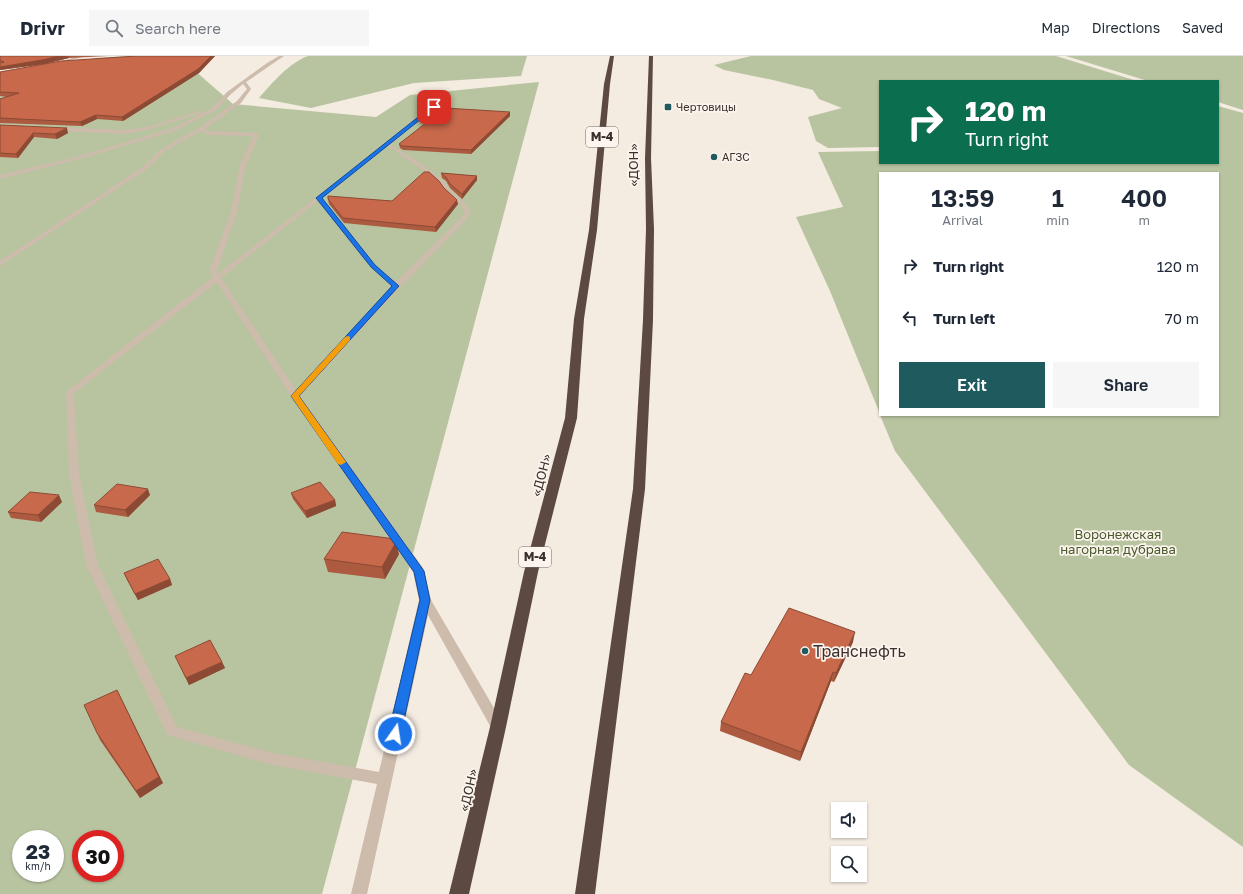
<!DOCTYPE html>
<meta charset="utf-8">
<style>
body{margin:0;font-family:"Golos Text",sans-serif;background:#f6f6f7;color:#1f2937;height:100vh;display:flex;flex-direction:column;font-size:15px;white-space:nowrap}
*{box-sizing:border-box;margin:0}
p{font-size:13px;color:#747a83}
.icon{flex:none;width:22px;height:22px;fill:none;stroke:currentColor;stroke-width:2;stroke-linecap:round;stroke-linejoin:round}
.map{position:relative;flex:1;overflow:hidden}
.sheet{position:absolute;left:879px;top:116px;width:340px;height:244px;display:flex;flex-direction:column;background:#fff;border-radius:0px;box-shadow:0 1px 3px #0004}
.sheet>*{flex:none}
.banner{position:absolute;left:879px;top:24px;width:340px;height:84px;border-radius:0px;box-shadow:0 1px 3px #0004;background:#0b6e4f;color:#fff;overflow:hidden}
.buttons{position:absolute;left:831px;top:746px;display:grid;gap:8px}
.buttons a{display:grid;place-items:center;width:36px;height:36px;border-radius:0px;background:#fff;box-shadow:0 1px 3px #0004;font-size:20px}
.speed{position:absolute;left:12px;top:774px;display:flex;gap:8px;font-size:20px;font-weight:700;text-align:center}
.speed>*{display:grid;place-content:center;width:52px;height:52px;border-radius:50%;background:#fff;box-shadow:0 1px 3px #0004;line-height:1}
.speed small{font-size:10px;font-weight:400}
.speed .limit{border:6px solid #d22;background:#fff;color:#111}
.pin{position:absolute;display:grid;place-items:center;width:34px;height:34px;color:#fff;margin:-17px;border-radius:8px;box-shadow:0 2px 6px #0006}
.me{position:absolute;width:44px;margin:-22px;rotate:13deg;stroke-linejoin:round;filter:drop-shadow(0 0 3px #0008)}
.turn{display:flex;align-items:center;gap:14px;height:84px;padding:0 20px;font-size:18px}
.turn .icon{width:52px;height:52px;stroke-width:2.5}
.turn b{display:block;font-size:28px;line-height:34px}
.eta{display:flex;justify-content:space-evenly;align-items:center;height:68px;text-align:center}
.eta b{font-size:24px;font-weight:600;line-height:28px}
.cta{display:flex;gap:8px;margin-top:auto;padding:8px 20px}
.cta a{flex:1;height:46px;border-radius:0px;background:#1f5a5e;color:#fff;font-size:16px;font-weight:600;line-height:46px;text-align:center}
.cta a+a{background:#f6f6f7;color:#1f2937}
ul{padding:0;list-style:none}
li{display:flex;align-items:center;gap:12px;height:52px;padding:0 20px}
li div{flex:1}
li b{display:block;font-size:15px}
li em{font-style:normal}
header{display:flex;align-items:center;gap:24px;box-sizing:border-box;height:56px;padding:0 20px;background:#fff;border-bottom:1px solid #e0e1e3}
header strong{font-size:19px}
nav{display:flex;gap:22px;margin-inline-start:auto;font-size:14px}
.search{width:280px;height:36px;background:#f6f6f7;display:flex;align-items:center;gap:10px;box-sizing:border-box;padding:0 14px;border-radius:0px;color:#747a83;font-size:15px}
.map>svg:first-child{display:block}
.green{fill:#b8c4a0;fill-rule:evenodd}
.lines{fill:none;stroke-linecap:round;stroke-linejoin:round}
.street{fill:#cdbbac;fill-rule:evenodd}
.highway{fill:#5c4a42;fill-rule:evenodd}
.wall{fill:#ac5a40}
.shaded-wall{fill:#8c4a34}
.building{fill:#c8694b;stroke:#8c4a34}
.route{fill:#1a73e8;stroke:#114b97}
.slow{fill:#f59e0b}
.poi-dot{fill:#1f5a5e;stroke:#fbf5ee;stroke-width:1.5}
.labels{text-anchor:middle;stroke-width:3.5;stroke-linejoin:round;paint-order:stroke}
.far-poi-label{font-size:11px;fill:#3b302b;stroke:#fbf5ee;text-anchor:start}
.shield{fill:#fbf5ee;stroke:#756b66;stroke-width:1}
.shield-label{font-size:12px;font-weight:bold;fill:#3b302b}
.street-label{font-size:13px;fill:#3b302b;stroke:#fbf5ee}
.park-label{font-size:13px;fill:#4a5a2e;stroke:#fbf5ee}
.near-poi-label{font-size:16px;fill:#3b302b;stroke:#fbf5ee;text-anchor:start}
</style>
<header>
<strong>Drivr</strong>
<div class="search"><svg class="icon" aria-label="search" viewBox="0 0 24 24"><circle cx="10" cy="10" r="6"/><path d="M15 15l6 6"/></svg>Search here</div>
<nav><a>Map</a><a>Directions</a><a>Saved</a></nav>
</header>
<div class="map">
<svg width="1243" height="838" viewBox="0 0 1243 838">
<rect width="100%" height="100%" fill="#f4ebe1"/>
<path class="green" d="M 129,0 L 178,0 L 233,48 L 376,61 L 410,39 L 539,26 L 322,838 L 0,838 L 0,27 L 97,2 ZM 21,783 L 55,783 L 55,817 L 21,817 ZM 81,783 L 115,783 L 115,817 L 81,817 Z
M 308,0 L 527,0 L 521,20 L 414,27 L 311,52 L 259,42 C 271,28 290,6 308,0 Z
M 751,0 L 1056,0 L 1137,25 L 880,25 L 880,91 L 828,92 L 816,85 L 808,61 L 842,52 L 819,43 L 813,34 L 773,24 L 724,14 L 714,9 Z
M 1066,0 L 1243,0 L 1243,54 L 1218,46 L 1218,25 L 1148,25 Z
M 1218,50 L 1243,57 L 1243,791 L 1129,709 L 895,395 L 880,359 L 1218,359 L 1218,117 L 880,117 L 880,358 L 830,235 L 796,161 L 843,151 L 818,96 L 880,95 L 880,107 L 1218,107 Z"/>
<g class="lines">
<path class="street" d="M 79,0 L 85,0 L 56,9 L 53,8 Z
M 279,0 L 284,0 L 246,26 L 251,33 L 241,47 L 205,73 L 210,75 L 256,77 L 259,79 L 246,109 L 237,156 L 217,215 L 218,218 L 434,50 L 436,52 L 390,88 L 423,109 L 445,126 L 449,133 L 464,146 L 471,155 L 465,165 L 399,232 L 300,340 L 423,512 L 431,544 L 505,671 L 503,675 L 498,677 L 493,675 L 428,559 L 367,838 L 351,838 L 377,728 L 273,709 L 167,679 L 86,509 L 69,418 L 66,336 L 213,221 L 209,215 L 231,156 L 240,109 L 253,80 L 209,79 L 201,75 L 165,95 L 147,113 L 0,210 L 0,205 L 143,111 L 161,93 L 199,72 L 237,45 L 247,33 L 243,28 L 231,38 L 216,54 L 177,74 L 80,103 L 0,123 L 0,119 L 76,101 L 173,72 L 212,52 L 227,36 L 267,7 ZM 387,90 L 419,111 L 441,128 L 445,135 L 460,148 L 465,155 L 460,163 L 396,226 L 375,209 L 322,142 ZM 318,145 L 371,211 L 392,230 L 296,334 L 221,222 ZM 217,226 L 291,340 L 413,516 L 419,544 L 379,716 L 273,697 L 177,671 L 98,509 L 79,418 L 74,337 Z
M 199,55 L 201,57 L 150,73 L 125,78 L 55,75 L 52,73 L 55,71 L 125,74 L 147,71 Z"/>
<path class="highway" d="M 610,0 L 614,0 L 610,28 L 597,174 L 584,263 L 577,362 L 538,516 L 506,671 L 469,838 L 449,838 L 490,671 L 524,516 L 565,362 L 574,263 L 589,174 L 604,28 Z
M 649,0 L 653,0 L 651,102 L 654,173 L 653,264 L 645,433 L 595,838 L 575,838 L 633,433 L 643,264 L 646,173 L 645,102 Z"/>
</g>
<path class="wall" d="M 0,0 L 108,0 L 69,2 L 44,8 L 0,14 Z
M 137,0 L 215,0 L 199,17 L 123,65 L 97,63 L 82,70 L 0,67 L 0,43 L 7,41 L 0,40 L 0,16 Z
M 510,56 L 510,60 L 471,98 L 403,94 L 400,92 L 399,88 Z
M 0,69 L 68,77 L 57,83 L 34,81 L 18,102 L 0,101 Z
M 441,117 L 477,120 L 477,124 L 462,143 L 450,132 L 446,125 L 442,122 Z
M 444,132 L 458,148 L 436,176 L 344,167 L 329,148 L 328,143 L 392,145 Z
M 291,437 L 335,444 L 336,450 L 307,462 L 293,443 Z
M 150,439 L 128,461 L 96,456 L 94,449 Z
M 62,446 L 41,466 L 11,462 L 8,456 Z
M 399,498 L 385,523 L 328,516 L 324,503 Z
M 124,517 L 170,523 L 172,529 L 138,544 L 127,524 Z
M 853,586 L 834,626 L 831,625 L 800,705 L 720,675 L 721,666 L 751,619 Z
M 175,600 L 222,606 L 225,612 L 189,629 Z
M 97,677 L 163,727 L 140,742 L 100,684 Z"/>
<path class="shaded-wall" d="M 59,0 L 68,0 L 69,2 L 44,8 L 0,14 L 0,11 Z
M 211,0 L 215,0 L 199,17 L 123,65 L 122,61 Z
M 510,56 L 510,60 L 471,98 L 471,94 Z
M 96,59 L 97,63 L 82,70 L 80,66 Z
M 67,72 L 68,77 L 57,83 L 55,78 Z
M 33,77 L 34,81 L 18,102 L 16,98 Z
M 477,120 L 477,124 L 462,143 L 462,138 Z
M 457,144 L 458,148 L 436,176 L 435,171 Z
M 148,433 L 150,439 L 128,461 L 125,454 Z
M 59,439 L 62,446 L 41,466 L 38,459 Z
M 335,444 L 336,450 L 307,462 L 305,455 Z
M 396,486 L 399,498 L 385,523 L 382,511 Z
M 170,523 L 172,529 L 138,544 L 135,538 Z
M 855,576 L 853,586 L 834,626 L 836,617 Z
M 222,606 L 225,612 L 189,629 L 186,622 Z
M 833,616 L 831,625 L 800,705 L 801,696 Z
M 117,634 L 163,727 L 140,742 L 136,735 Z"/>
<path class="building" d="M 0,0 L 59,0 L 42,4 L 0,11 L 0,7 L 4,6 L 0,4 Z
M 137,0 L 211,0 L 198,13 L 122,61 L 96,59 L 80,66 L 0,62 L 0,43 L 19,37 L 0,36 L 0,16 L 61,5 Z
M 445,52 L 510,56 L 471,94 L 402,90 L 399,88 Z
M 0,69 L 67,72 L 55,78 L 33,77 L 16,98 L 0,97 Z
M 424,116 L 429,116 L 439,125 L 444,132 L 457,144 L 435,171 L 343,162 L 328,143 L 328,140 L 392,145 Z
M 441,117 L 477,120 L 462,138 L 450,128 L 446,121 Z
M 320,426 L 335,444 L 305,455 L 291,437 Z
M 117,428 L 148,433 L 125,454 L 94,449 Z
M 30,436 L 59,439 L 38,459 L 8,456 Z
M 342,476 L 395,483 L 396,486 L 382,511 L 324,503 Z
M 158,503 L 170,523 L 135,538 L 124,517 Z
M 789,552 L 855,576 L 836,617 L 833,616 L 801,696 L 721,666 L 745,617 L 751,619 Z
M 210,584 L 222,606 L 186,622 L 175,600 Z
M 117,634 L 159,721 L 136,735 L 97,677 L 84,649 Z"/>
<path class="route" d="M 432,50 L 436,51 L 322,142 L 375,209 L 399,230 L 299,340 L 424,515 L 430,544 L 401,678 L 399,682 L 395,683 L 390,682 L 388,678 L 420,544 L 414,516 L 291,340 L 392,230 L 371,211 L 316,142 Z"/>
<path class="slow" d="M 348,280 L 350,281 L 350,284 L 299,340 L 346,406 L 341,409 L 338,408 L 291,340 L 345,281 Z"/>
<g class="poi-dot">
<rect x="664" y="47" width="8" height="8" rx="2"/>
<circle cx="714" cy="101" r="4"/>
<circle cx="805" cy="595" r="4"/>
</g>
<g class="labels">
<g class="far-poi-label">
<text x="676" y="55">Чертовицы</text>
<text x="722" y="105">АГЗС</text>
</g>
<g class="shield">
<rect x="586" y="71" width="32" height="20" rx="3"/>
<rect x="519" y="491" width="32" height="20" rx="3"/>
</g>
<g class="shield-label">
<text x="602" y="85">М-4</text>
<text x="535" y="505">М-4</text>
</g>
<g class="street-label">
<text transform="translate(633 109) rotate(-90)" y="5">«ДОН»</text>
<text transform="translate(541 419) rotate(-75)" y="5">«ДОН»</text>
<text transform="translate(468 734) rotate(-77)" y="5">«ДОН»</text>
</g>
<g class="park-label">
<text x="1118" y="483">Воронежская<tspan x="1118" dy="15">нагорная дубрава</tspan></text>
</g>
<g class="near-poi-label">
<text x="813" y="601">Транснефть</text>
</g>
</g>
</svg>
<div class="buttons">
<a><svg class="icon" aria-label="sound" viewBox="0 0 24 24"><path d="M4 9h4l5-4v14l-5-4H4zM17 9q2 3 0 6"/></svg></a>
<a><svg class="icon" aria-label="search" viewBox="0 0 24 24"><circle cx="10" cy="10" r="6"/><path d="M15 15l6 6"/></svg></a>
</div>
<div class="speed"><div>23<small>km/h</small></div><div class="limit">30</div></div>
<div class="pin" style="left:434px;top:51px;background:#d93025"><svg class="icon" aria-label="arrive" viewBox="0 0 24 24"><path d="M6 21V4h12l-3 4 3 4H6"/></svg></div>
<svg class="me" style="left:395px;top:678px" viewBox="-20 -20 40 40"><circle r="17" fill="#1a73e8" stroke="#fff" stroke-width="3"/><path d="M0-11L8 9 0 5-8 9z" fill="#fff"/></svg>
<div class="banner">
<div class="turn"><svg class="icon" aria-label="right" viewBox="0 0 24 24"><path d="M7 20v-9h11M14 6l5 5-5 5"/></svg><div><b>120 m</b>Turn right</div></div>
</div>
<section class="sheet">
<div class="eta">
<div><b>13:59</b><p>Arrival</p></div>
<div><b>1</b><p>min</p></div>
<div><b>400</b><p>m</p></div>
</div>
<ul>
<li><svg class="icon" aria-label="right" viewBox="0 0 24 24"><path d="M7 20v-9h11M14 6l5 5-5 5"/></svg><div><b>Turn right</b></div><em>120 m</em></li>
<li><svg class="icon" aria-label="left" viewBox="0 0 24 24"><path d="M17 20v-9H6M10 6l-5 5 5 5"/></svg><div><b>Turn left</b></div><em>70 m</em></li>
</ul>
<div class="cta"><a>Exit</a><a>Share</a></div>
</section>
</div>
